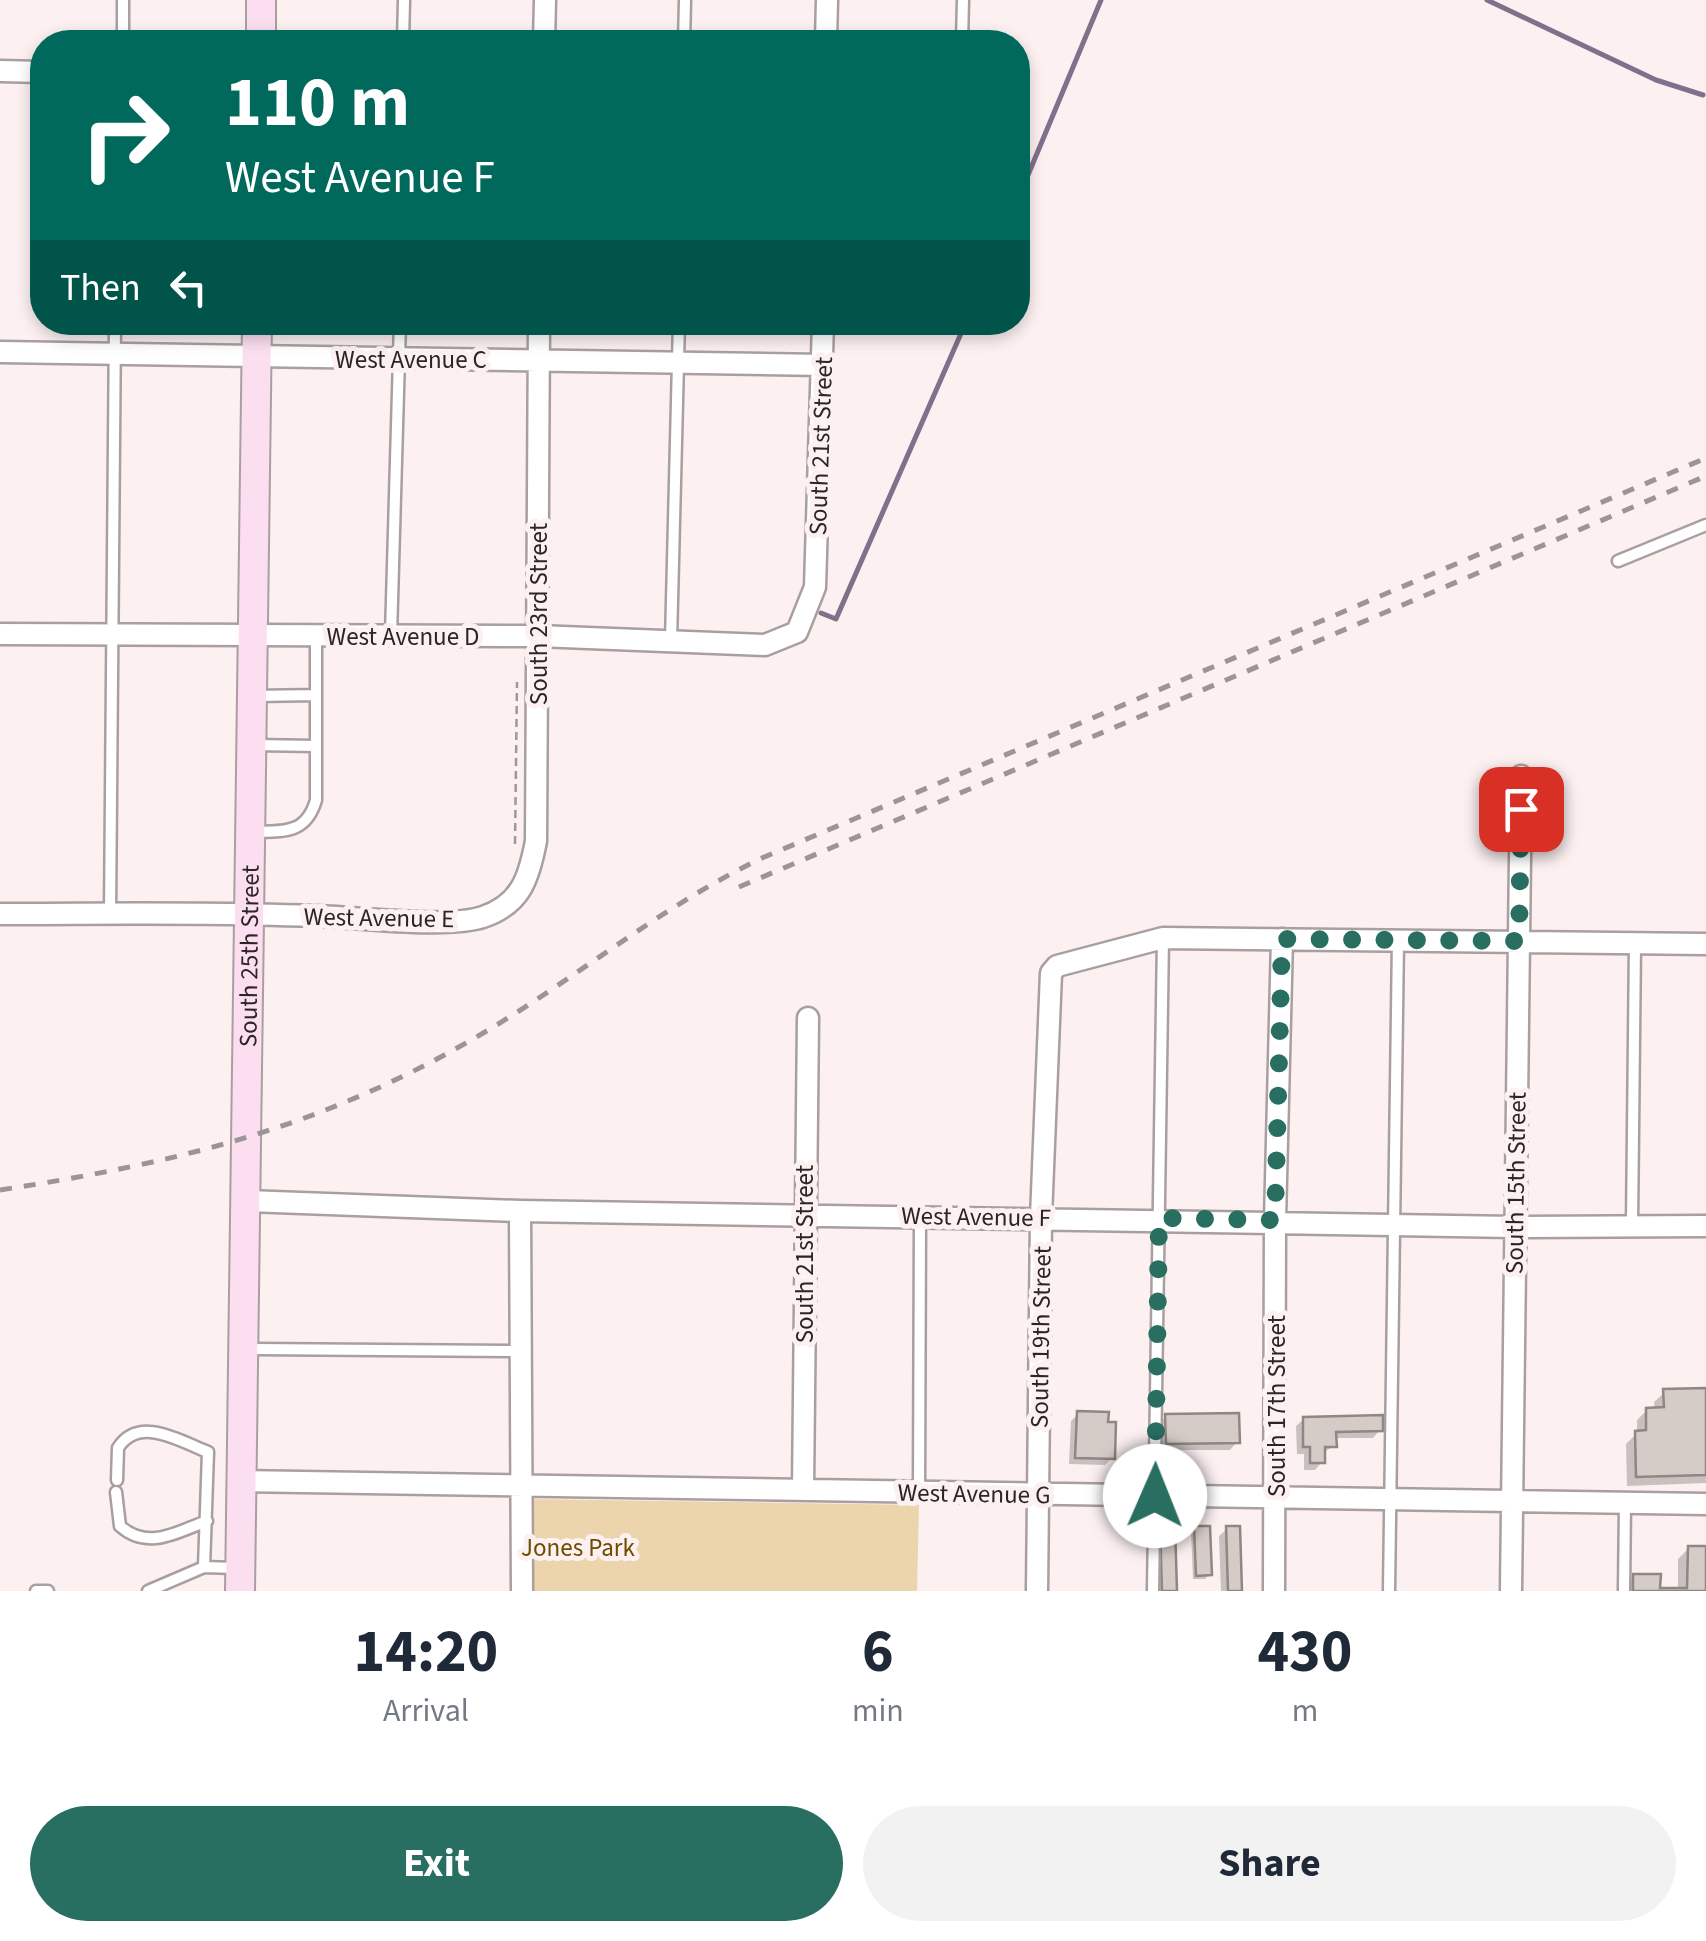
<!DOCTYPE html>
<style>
body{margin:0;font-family:"Source Sans 3",sans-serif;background:#f2f2f3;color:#1f2937;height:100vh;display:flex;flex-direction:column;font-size:38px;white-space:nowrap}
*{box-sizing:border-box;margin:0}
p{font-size:32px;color:#747a83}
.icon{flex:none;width:55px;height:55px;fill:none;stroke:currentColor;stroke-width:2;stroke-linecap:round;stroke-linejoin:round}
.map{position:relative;height:1591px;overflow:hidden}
.side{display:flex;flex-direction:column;background:#fff;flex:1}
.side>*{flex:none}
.top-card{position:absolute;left:30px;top:30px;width:1000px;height:305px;border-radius:40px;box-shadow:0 5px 15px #0003;background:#00695c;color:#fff;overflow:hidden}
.pin{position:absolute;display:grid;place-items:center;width:85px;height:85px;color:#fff;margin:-42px;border-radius:20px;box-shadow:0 5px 15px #0006}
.me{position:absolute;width:110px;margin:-55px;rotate:1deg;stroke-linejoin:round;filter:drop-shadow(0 0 8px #0008)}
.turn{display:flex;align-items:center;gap:35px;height:210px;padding:0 30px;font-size:45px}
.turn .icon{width:130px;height:130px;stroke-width:2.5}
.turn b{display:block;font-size:70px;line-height:85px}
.then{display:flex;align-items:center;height:95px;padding:0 30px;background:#0003;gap:20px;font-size:38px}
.eta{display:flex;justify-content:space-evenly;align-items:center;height:170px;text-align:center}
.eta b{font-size:60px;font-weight:700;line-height:70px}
.button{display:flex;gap:20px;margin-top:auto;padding:20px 30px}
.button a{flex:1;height:115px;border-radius:60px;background:#286e61;color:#fff;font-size:40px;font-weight:700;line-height:115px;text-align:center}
.button a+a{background:#f2f2f3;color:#1f2937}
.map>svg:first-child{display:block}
.green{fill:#ecd4ac}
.shadow{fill:#0003}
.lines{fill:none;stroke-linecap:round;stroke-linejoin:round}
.stream{stroke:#81708c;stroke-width:5}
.building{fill:#d6ccc7;stroke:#908682;stroke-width:2.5}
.lane-casing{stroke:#aa9fa0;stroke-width:15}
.street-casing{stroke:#aa9fa0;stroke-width:25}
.secondary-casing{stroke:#aa9fa0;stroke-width:32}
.path{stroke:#a09798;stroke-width:2.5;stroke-dasharray:8 5;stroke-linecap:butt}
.lane{stroke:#fff;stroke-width:10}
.street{stroke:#fff;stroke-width:20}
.secondary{stroke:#fbdef0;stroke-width:28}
.rail{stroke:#9d9595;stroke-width:5;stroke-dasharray:12 12;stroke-linecap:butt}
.route{stroke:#286e61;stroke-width:18;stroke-dasharray:0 32.4}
.labels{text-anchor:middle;stroke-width:10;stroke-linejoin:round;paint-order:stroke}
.street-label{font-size:25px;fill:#2a2626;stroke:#fcf0f1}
.park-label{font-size:25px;fill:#6d4d00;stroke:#fcf0f1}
</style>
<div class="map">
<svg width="1706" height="1591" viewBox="0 0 1706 1591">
<rect width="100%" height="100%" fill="#fcf0f1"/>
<path class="green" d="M 533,1499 L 919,1505 L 917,1591 L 531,1591 Z"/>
<path class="shadow" d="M 1706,1390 L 1706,1483 L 1627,1486 L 1626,1444 L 1637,1433 L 1637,1420 L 1647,1410 L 1655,1410 L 1654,1402 L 1665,1392 Z
M 1078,1414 L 1112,1458 L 1105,1465 L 1069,1464 L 1071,1421 Z
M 1166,1416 L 1237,1442 L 1230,1450 L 1159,1450 L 1159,1424 Z
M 1304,1419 L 1380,1430 L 1373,1438 L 1334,1438 L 1334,1446 L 1322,1453 L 1322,1462 L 1315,1470 L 1304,1470 L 1304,1454 L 1297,1454 L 1296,1426 Z
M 1161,1528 L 1174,1591 L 1156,1591 L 1154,1535 Z
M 1195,1529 L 1209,1574 L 1205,1579 L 1193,1579 L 1191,1533 Z
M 1227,1529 L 1240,1591 L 1221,1591 L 1219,1536 Z
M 1689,1548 L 1706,1549 L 1706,1591 L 1624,1591 L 1634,1576 L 1658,1590 L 1678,1590 L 1678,1559 Z"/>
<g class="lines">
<path class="stream" d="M 1487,0 L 1656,80 L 1703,95
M 1018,199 L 1101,0
M 821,613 L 836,619 L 966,322"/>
</g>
<path class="building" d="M 1706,1388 L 1706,1475 L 1636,1477 L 1635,1431 L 1646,1430 L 1646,1408 L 1664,1407 L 1663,1389 Z
M 1077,1411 L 1109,1412 L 1108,1422 L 1116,1422 L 1115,1459 L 1075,1458 Z
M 1239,1413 L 1240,1443 L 1166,1444 L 1165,1414 Z
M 1383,1415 L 1383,1431 L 1336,1432 L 1337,1447 L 1325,1447 L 1325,1463 L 1310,1463 L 1310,1447 L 1303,1447 L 1303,1417 Z
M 1160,1525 L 1175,1525 L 1177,1591 L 1162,1591 Z
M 1194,1526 L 1210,1526 L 1212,1575 L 1196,1576 Z
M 1226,1526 L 1240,1526 L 1242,1591 L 1228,1591 Z
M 1688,1546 L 1706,1546 L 1706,1591 L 1633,1591 L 1633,1574 L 1661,1574 L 1660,1588 L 1687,1588 Z"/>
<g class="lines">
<defs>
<path id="lane" d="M 123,42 L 123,0
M 403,42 L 404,0
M 684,42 L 685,0
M 962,42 L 963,0
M 1618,561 L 1706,525
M 391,635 L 400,322
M 671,641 L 679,322
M 252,696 L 316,695
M 252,745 L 316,746
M 251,832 C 283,831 306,835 316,800 L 316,636
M 110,914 L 115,322
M 1632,1225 L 1635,943
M 245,1349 L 521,1351
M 117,1480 L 118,1448 C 139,1415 180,1441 208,1452 L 204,1567
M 919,1491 L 920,1218
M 116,1492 L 120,1526 C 148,1551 177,1532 207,1521
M 36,1591 L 48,1591
M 148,1591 L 204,1567 L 236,1568
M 1153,1591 L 1163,938
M 1389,1591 L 1398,940
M 1624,1591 L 1625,1503"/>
<path id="street" d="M 544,42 L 545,0
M 826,42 L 827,0
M 0,71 L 42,72
M 0,352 L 823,365
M 0,634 L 538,636 L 765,645 L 797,632 L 815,587 L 823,322
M 0,914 C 105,914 210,912 315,916 C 356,917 447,929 483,917 C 521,904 529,878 536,841 L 539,322
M 246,1201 L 520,1211 L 1514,1227 L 1706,1226
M 520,1211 L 522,1591
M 242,1481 L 1706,1504
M 803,1490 L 808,1018
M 1037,1591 L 1041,1217 L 1051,973 L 1057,966 L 1163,938 L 1706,944
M 1274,1591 L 1275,1220 L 1282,939
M 1511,1591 L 1521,776"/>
<g id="secondary">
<path d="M 261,42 L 261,0"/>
<path id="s1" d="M 240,1591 L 257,322"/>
</g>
</defs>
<use href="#lane" class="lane-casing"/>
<use href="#street" class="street-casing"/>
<use href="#secondary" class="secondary-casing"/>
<path class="path" d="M 515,844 L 517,682"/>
<use href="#lane" class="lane"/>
<use href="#street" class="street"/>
<use href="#secondary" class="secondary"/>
<path class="rail" d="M 739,887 L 1706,476
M 0,1190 C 176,1163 317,1129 473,1039 C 572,982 658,908 762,858 L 1706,458"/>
</g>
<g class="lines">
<path class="route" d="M 1155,1496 L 1159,1218 L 1275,1220 L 1282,939 L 1519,941 L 1521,809"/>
</g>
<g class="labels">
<g class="street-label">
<text x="411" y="368">West Avenue C</text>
<text transform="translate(820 446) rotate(-88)" y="9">South 21st Street</text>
<text transform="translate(538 614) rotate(-90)" y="9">South 23rd Street</text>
<text x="403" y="645">West Avenue D</text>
<text transform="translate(379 917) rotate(1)" y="9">West Avenue E</text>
<text dy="9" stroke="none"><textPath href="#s1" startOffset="635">South 25th Street</textPath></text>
<text transform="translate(1515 1183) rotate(-89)" y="9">South 15th Street</text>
<text transform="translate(976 1216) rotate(1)" y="9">West Avenue F</text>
<text transform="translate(804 1254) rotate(-90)" y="9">South 21st Street</text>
<text transform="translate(1040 1337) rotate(-89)" y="9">South 19th Street</text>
<text transform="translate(1276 1406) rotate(-90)" y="9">South 17th Street</text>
<text transform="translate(974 1493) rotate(1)" y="9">West Avenue G</text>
</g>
<g class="park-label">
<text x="578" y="1556">Jones Park</text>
</g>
</g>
</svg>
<div class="pin" style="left:1521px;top:809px;background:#d93025"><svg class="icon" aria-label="arrive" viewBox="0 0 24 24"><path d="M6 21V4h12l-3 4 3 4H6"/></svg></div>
<svg class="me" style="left:1155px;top:1496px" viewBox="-20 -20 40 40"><circle r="19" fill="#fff"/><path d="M0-13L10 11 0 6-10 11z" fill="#286e61"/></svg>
<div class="top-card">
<div class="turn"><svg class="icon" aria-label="right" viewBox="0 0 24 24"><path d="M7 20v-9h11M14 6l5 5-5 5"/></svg><div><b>110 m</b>West Avenue F</div></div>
<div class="then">Then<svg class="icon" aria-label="left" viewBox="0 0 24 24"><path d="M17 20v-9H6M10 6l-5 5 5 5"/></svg></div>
</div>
</div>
<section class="side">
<div class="eta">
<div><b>14:20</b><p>Arrival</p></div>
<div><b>6</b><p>min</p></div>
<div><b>430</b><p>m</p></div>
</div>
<div class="button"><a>Exit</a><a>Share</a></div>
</section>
